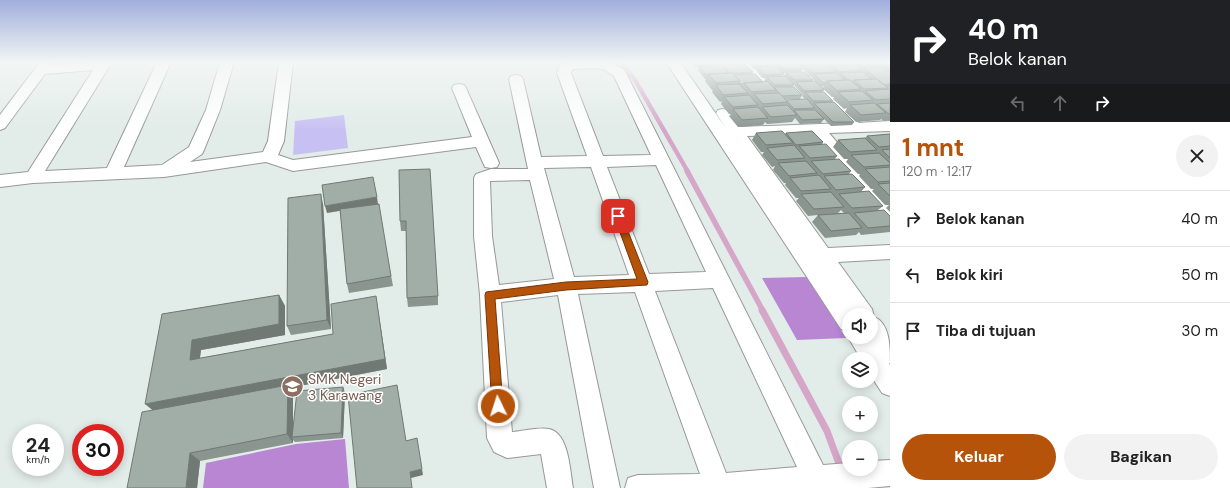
<!DOCTYPE html>
<html lang="id">
<meta charset="utf-8">
<style>
body{margin:0;font-family:"DM Sans",sans-serif;background:#f2f2f2;color:#222;height:100vh;display:flex;flex-direction:column;font-size:15px;white-space:nowrap}
*{box-sizing:border-box;margin:0}
p{font-size:13px;color:#767676}
.icon{flex:none;width:22px;height:22px;fill:none;stroke:currentColor;stroke-width:2;stroke-linecap:round;stroke-linejoin:round}
.map{position:relative;flex:1;overflow:hidden}
.side{display:flex;flex-direction:column;background:#fff;width:340px}
.side>*{flex:none}
.guide{background:#202124;color:#fff;overflow:hidden}
.controls{position:absolute;left:842px;top:308px;display:grid;gap:8px}
.controls a{display:grid;place-items:center;width:36px;height:36px;border-radius:50%;background:#fff;box-shadow:0 2px 10px #0003;font-size:20px}
.speed{position:absolute;left:12px;top:424px;display:flex;gap:8px;font-size:20px;font-weight:700;text-align:center}
.speed>*{display:grid;place-content:center;width:52px;height:52px;border-radius:50%;background:#fff;box-shadow:0 2px 10px #0003;line-height:1}
.speed small{font-size:10px;font-weight:400}
.speed .limit{border:6px solid #d22;background:#fff;color:#111}
.pin{position:absolute;display:grid;place-items:center;width:34px;height:34px;color:#fff;margin:-17px;border-radius:8px;box-shadow:0 2px 6px #0006}
.me{position:absolute;width:44px;margin:-22px;rotate:356deg;stroke-linejoin:round;filter:drop-shadow(0 0 3px #0008)}
.turn{display:flex;align-items:center;gap:14px;height:84px;padding:0 12px;font-size:18px}
.turn .icon{width:52px;height:52px;stroke-width:2.5}
.turn b{display:block;font-size:28px;line-height:34px}
.lanes{display:flex;align-items:center;height:38px;padding:0 12px;background:#0003;justify-content:center;gap:20px;direction:ltr}
.lanes .off{opacity:.35}
.round{display:grid;place-items:center;flex:none;width:42px;height:42px;border-radius:21px;background:#f2f2f2}
.overview{display:flex;align-items:center;justify-content:space-between;height:68px;padding:0 12px}
h1{font-size:24px;font-weight:700;line-height:30px;color:#b45309}
.button{display:flex;gap:8px;margin-top:auto;padding:8px 12px}
.button a{flex:1;height:46px;border-radius:24px;background:#b45309;color:#fff;font-size:16px;font-weight:700;line-height:46px;text-align:center}
.button a+a{background:#f2f2f2;color:#222}
ul{padding:0;list-style:none}
li{display:flex;align-items:center;gap:12px;height:56px;padding:0 12px;border-top:1px solid #e0e0e0}
li div{flex:1}
li b{display:block;font-size:15px}
li em{font-style:normal}
main{display:flex;flex:1;min-height:0}
.map>svg:first-child{display:block}
.park{fill:#c7c1f3}
.pitch{fill:#b986d4}
.lines{fill:none;stroke-linecap:round;stroke-linejoin:round}
.stream-far2{stroke:#d6a6c9;stroke-width:4.5}
.stream-far1{stroke:#d6a6c9;stroke-width:5.5}
.stream{stroke:#d6a6c9;stroke-width:7}
.minor-casing{stroke:#989898;stroke-width:2}
.minor{fill:#fff;fill-rule:evenodd}
.wall{fill:#8a9590;fill-rule:evenodd}
.shaded-wall{fill:#717975}
.building{fill:#a1ada7;stroke:#717975}
.route{fill:#b45309;stroke:#753606}
.labels{text-anchor:middle;stroke-width:3;stroke-linejoin:round;paint-order:stroke}
.near-education-label{font-size:14px;fill:#785e54;stroke:#fff;text-anchor:start}
</style>
<main>
<div class="map">
<svg width="890" height="488" viewBox="0 0 890 488">
<rect width="100%" height="100%" fill="#e2ece9"/>
<path class="park" d="M 344,115 L 348,148 L 293,155 L 295,121 Z"/>
<path class="pitch" d="M 807,277 L 846,338 L 797,340 L 762,278 Z
M 345,439 L 349,488 L 203,488 L 206,463 L 296,444 Z"/>
<g class="lines">
<path class="stream-far2" d="M 621,62 L 635,80 L 688,172"/>
<path class="stream-far1" d="M 687,171 L 763,311"/>
<path class="stream" d="M 762,310 L 827,431 L 841,469"/>
<defs>
<path id="minor" d="M 40,62 L 54,62 L 51,65 L 112,62 L 45,171 L 107,168 L 157,62 L 171,62 L 124,167 L 162,165 L 189,147 L 206,110 L 220,62 L 234,62 L 220,110 L 204,150 L 202,154 L 190,162 L 263,152 L 268,141 L 279,62 L 293,62 L 284,141 L 278,155 L 293,160 L 472,137 L 452,88 L 454,85 L 459,84 L 464,85 L 466,88 L 499,163 L 497,167 L 491,168 L 485,167 L 476,147 L 293,171 L 266,162 L 164,177 L 33,183 L 0,187 L 0,175 L 28,172 L 93,70 L 45,74 L 5,128 L 0,130 L 0,115 Z
M 566,62 C 586,62 609,57 625,71 L 823,465 L 849,463 L 849,469 L 871,469 L 871,461 L 890,460 L 890,486 L 868,488 L 625,488 L 628,478 L 638,475 L 700,474 L 635,292 L 578,294 L 620,488 L 594,488 L 558,295 L 501,302 L 512,432 C 522,431 540,427 549,429 C 569,433 570,471 573,488 L 547,488 L 541,454 L 507,458 L 494,452 L 487,438 L 480,295 L 474,236 L 474,178 L 476,174 L 491,169 L 528,169 L 509,79 L 511,76 L 516,75 L 521,76 L 523,79 L 541,157 L 587,156 L 557,73 L 560,65 ZM 597,68 L 605,70 L 614,76 L 651,155 L 603,156 L 571,73 L 573,69 ZM 656,165 L 706,272 L 649,274 L 607,167 ZM 591,167 L 629,275 L 574,277 L 544,168 ZM 530,180 L 554,279 L 499,285 L 492,236 L 490,181 ZM 713,288 L 797,467 L 726,473 L 655,291 Z
M 666,62 L 680,62 L 725,127 L 716,113 L 718,110 L 723,109 L 728,110 L 740,127 L 846,123 L 788,62 L 802,62 L 857,117 L 859,120 L 858,123 L 890,121 L 890,131 L 829,133 L 890,204 L 890,223 L 884,221 L 812,134 L 747,136 L 828,248 L 890,245 L 890,259 L 838,262 L 872,309 L 874,317 C 890,323 890,347 890,363 L 889,363 L 890,365 L 890,396 L 882,393 L 871,376 L 871,359 L 861,359 L 848,337 L 849,335 L 849,337 L 871,337 L 871,315 L 849,315 L 849,331 L 841,329 Z
M 736,62 L 750,62 L 775,90 L 777,93 L 775,96 L 770,97 L 765,96 Z"/>
</defs>
<use href="#minor" class="minor-casing"/>
<use href="#minor" class="minor"/>
</g>
<path class="wall" d="M 691,62 L 744,62 L 743,64 L 753,72 L 752,74 L 763,82 L 765,81 L 765,80 L 766,78 L 762,78 L 756,70 L 756,69 L 754,69 L 747,62 L 771,62 L 774,65 L 773,66 L 781,72 L 775,65 L 776,63 L 773,63 L 772,62 L 850,62 L 859,68 L 852,62 L 890,62 L 890,120 L 884,121 L 881,119 L 880,120 L 856,122 L 845,112 L 847,108 L 844,109 L 833,99 L 834,97 L 832,97 L 822,88 L 824,86 L 821,87 L 812,78 L 812,77 L 811,77 L 803,69 L 801,72 L 813,80 L 812,81 L 824,90 L 822,92 L 833,101 L 832,102 L 854,122 L 852,125 L 831,126 L 814,109 L 814,110 L 824,119 L 821,123 L 800,124 L 795,118 L 792,122 L 767,124 L 765,122 L 763,125 L 738,127 L 729,116 L 731,114 L 729,114 L 721,104 L 722,101 L 720,102 L 712,92 L 713,90 L 712,90 L 705,81 L 706,79 L 705,79 L 698,70 L 699,67 L 696,67 ZM 782,73 L 786,73 L 784,76 L 782,76 L 784,74 ZM 793,84 L 795,84 L 794,85 L 802,94 L 803,94 L 802,96 L 805,99 L 786,100 L 785,99 L 800,99 L 802,95 L 792,87 L 794,85 Z
M 756,133 L 785,134 L 786,133 L 823,142 L 822,145 L 837,156 L 835,159 L 851,171 L 849,174 L 865,187 L 861,192 L 883,206 L 878,210 L 890,216 L 890,232 L 861,235 L 859,232 L 856,235 L 825,238 L 812,222 L 818,215 L 808,216 L 796,201 L 799,198 L 796,198 L 785,185 L 786,183 L 784,183 L 773,170 L 775,166 L 772,167 L 762,155 L 764,152 L 761,152 L 752,140 ZM 841,210 L 844,213 L 838,213 Z
M 890,134 L 890,212 L 886,208 L 889,205 L 885,205 L 872,191 L 874,189 L 871,189 L 859,176 L 860,174 L 858,174 L 846,162 L 848,159 L 844,159 L 833,147 L 838,140 L 865,138 L 867,136 Z
M 399,170 L 438,296 L 438,305 L 408,307 L 407,298 L 406,231 L 401,231 L 400,221 Z
M 323,204 L 331,329 L 291,335 L 287,326 Z
M 378,204 L 393,286 L 349,293 L 347,284 L 340,210 L 327,213 Z
M 279,295 L 285,306 L 285,335 L 201,350 L 200,358 L 333,334 L 376,296 L 387,369 L 289,388 L 293,395 L 293,422 L 343,387 L 345,393 L 343,438 L 295,442 L 293,440 L 293,443 L 200,461 L 197,488 L 127,488 L 152,410 L 162,314 Z"/>
<path class="shaded-wall" d="M 321,194 L 323,204 L 331,329 L 327,320 Z
M 377,197 L 378,204 L 327,213 L 325,206 Z
M 279,295 L 285,306 L 285,335 L 201,350 L 198,370 L 190,360 L 192,340 Z
M 376,296 L 387,369 L 289,388 L 293,395 L 293,437 L 292,437 L 293,440 L 293,443 L 287,434 L 156,413 L 145,404 L 385,359 Z
M 343,387 L 345,393 L 343,438 L 341,433 Z
M 190,453 L 200,461 L 197,488 L 186,488 Z
M 422,469 L 423,475 L 411,478 L 410,472 Z"/>
<path class="building" d="M 696,62 L 738,62 L 697,64 Z
M 752,62 L 771,62 L 774,65 L 756,66 Z
M 777,62 L 796,62 L 803,69 L 784,70 Z
M 802,62 L 826,62 L 804,64 Z
M 852,62 L 862,70 L 839,72 L 830,64 Z
M 859,62 L 878,62 L 881,65 L 862,65 Z
M 880,62 L 890,62 L 890,66 L 885,66 Z
M 745,64 L 753,72 L 733,73 L 730,73 L 723,65 Z
M 826,64 L 836,72 L 813,73 L 804,65 Z
M 722,65 L 728,73 L 708,74 L 708,75 L 706,75 L 699,67 Z
M 776,66 L 784,74 L 764,75 L 757,67 Z
M 882,67 L 890,73 L 890,84 L 884,85 L 864,68 Z
M 885,67 L 890,67 L 890,71 Z
M 786,72 L 805,72 L 813,80 L 794,80 Z
M 863,72 L 872,79 L 854,80 L 852,82 L 850,80 L 848,80 L 840,73 Z
M 732,73 L 740,81 L 716,83 L 708,74 Z
M 837,73 L 845,80 L 827,81 L 826,83 L 823,83 L 814,74 Z
M 755,74 L 763,82 L 744,83 L 743,84 L 740,84 L 739,82 L 740,81 L 734,75 Z
M 786,76 L 794,85 L 774,85 L 767,77 Z
M 877,79 L 888,88 L 864,89 L 854,80 Z
M 850,80 L 861,89 L 837,91 L 827,81 Z
M 767,81 L 776,90 L 752,92 L 744,83 Z
M 815,81 L 824,90 L 804,91 L 796,82 Z
M 739,84 L 748,93 L 723,95 L 716,85 Z
M 890,86 L 890,90 L 889,89 L 887,89 L 888,88 L 887,87 Z
M 774,87 L 794,87 L 802,95 L 782,96 Z
M 889,89 L 890,90 L 890,99 L 876,100 L 865,91 Z
M 862,91 L 873,100 L 849,102 L 838,92 Z
M 805,92 L 824,92 L 833,101 L 813,101 Z
M 779,93 L 788,102 L 763,104 L 754,94 Z
M 749,95 L 758,105 L 733,107 L 724,97 Z
M 807,99 L 815,108 L 794,109 L 786,100 Z
M 834,102 L 854,122 L 833,122 L 814,103 Z
M 874,103 L 886,113 L 861,115 L 850,105 Z
M 890,103 L 890,114 L 889,114 L 877,104 Z
M 787,105 L 797,115 L 771,117 L 762,107 Z
M 758,107 L 768,118 L 742,120 L 733,109 Z
M 794,110 L 815,110 L 824,119 L 802,120 Z
M 782,131 L 793,143 L 766,145 L 756,133 Z
M 812,131 L 823,142 L 796,145 L 786,133 Z
M 890,134 L 890,146 L 879,147 L 867,136 Z
M 865,138 L 877,150 L 850,152 L 838,140 Z
M 826,144 L 837,156 L 810,158 L 799,146 Z
M 794,145 L 805,158 L 777,160 L 767,148 Z
M 890,149 L 890,158 L 882,150 Z
M 879,153 L 890,163 L 890,165 L 864,167 L 851,155 Z
M 839,159 L 851,171 L 823,174 L 811,161 Z
M 806,161 L 817,173 L 789,176 L 778,163 Z
M 890,167 L 890,181 L 878,182 L 865,169 Z
M 430,169 L 438,296 L 407,298 L 406,221 L 400,221 L 399,170 Z
M 852,174 L 865,187 L 836,190 L 824,176 Z
M 819,175 L 831,189 L 801,191 L 790,178 Z
M 373,177 L 377,197 L 325,206 L 322,185 Z
M 890,183 L 890,196 L 878,184 Z
M 869,191 L 883,206 L 852,208 L 839,194 Z
M 831,192 L 844,207 L 814,209 L 801,194 Z
M 321,194 L 327,320 L 287,326 L 288,198 Z
M 379,204 L 391,276 L 347,284 L 340,209 Z
M 884,210 L 890,216 L 890,226 L 868,228 L 854,213 Z
M 849,213 L 862,228 L 831,231 L 818,215 Z
M 279,295 L 279,324 L 192,340 L 190,360 L 333,334 L 331,304 L 376,296 L 385,359 L 145,404 L 162,314 Z
M 288,385 L 287,434 L 190,453 L 186,488 L 127,488 L 142,412 Z
M 397,385 L 406,441 L 417,438 L 422,469 L 410,472 L 412,488 L 357,488 L 348,395 Z
M 343,387 L 341,433 L 292,437 L 297,391 Z"/>
<linearGradient id="sky" x2="0" y2="1"><stop stop-color="#a1aedc"/><stop offset="0.48" stop-color="#f2f6f5"/><stop offset="1" stop-color="#f2f6f5" stop-opacity="0"/></linearGradient>
<rect width="890" height="130" fill="url(#sky)"/>
<path class="route" d="M 615,213 L 618,213 L 622,216 L 648,282 L 647,285 L 566,290 L 495,299 L 503,406 L 502,410 L 498,412 L 493,410 L 492,406 L 485,295 L 486,292 L 566,282 L 637,279 L 614,216 Z"/>
<defs>
<symbol id="school-disc" viewBox="-11 -11 22 22"><circle r="9.5" fill="#8d6e63" stroke="#fff"/><path d="M0-5L7-2L0 1L-7-2ZM-4 1L0 2.5L4 1V4Q0 6-4 4Z" fill="#fff"/></symbol>
</defs>
<g fill-rule="evenodd">
<use href="#school-disc" x="280" y="374" width="25" height="25"/>
</g>
<g class="labels">
<g class="near-education-label">
<text x="308" y="384">SMK Negeri<tspan x="308" dy="16">3 Karawang</tspan></text>
</g>
</g>
</svg>
<div class="controls">
<a><svg class="icon" aria-label="sound" viewBox="0 0 24 24"><path d="M4 9h4l5-4v14l-5-4H4zM17 9q2 3 0 6"/></svg></a>
<a><svg class="icon" aria-label="layers" viewBox="0 0 24 24"><path d="M12 4l9 5-9 5-9-5zM3 14l9 5 9-5"/></svg></a>
<a>+</a>
<a>−</a>
</div>
<div class="speed"><div>24<small>km/h</small></div><div class="limit">30</div></div>
<div class="pin" style="left:618px;top:216px;background:#d93025"><svg class="icon" aria-label="arrive" viewBox="0 0 24 24"><path d="M6 21V4h12l-3 4 3 4H6"/></svg></div>
<svg class="me" style="left:498px;top:406px" viewBox="-20 -20 40 40"><circle r="17" fill="#b45309" stroke="#fff" stroke-width="3"/><path d="M0-11L8 9 0 5-8 9z" fill="#fff"/></svg>
</div>
<section class="side">
<div class="guide">
<div class="turn"><svg class="icon" aria-label="right" viewBox="0 0 24 24"><path d="M7 20v-9h11M14 6l5 5-5 5"/></svg><div><b>40 m</b>Belok kanan</div></div>
<div class="lanes"><svg class="icon off" aria-label="left" viewBox="0 0 24 24"><path d="M17 20v-9H6M10 6l-5 5 5 5"/></svg><svg class="icon off" aria-label="ahead" viewBox="0 0 24 24"><path d="M12 20V5M6 11l6-6 6 6"/></svg><svg class="icon" aria-label="right" viewBox="0 0 24 24"><path d="M7 20v-9h11M14 6l5 5-5 5"/></svg></div>
</div>
<div class="overview"><div><h1>1 mnt</h1><p>120 m · 12:17</p></div><a class="round"><svg class="icon" aria-label="close" viewBox="0 0 24 24"><path d="M6 6l12 12M18 6L6 18"/></svg></a></div>
<ul>
<li><svg class="icon" aria-label="right" viewBox="0 0 24 24"><path d="M7 20v-9h11M14 6l5 5-5 5"/></svg><div><b>Belok kanan</b></div><em>40 m</em></li>
<li><svg class="icon" aria-label="left" viewBox="0 0 24 24"><path d="M17 20v-9H6M10 6l-5 5 5 5"/></svg><div><b>Belok kiri</b></div><em>50 m</em></li>
<li><svg class="icon" aria-label="arrive" viewBox="0 0 24 24"><path d="M6 21V4h12l-3 4 3 4H6"/></svg><div><b>Tiba di tujuan</b></div><em>30 m</em></li>
</ul>
<div class="button"><a>Keluar</a><a>Bagikan</a></div>
</section>
</main>
